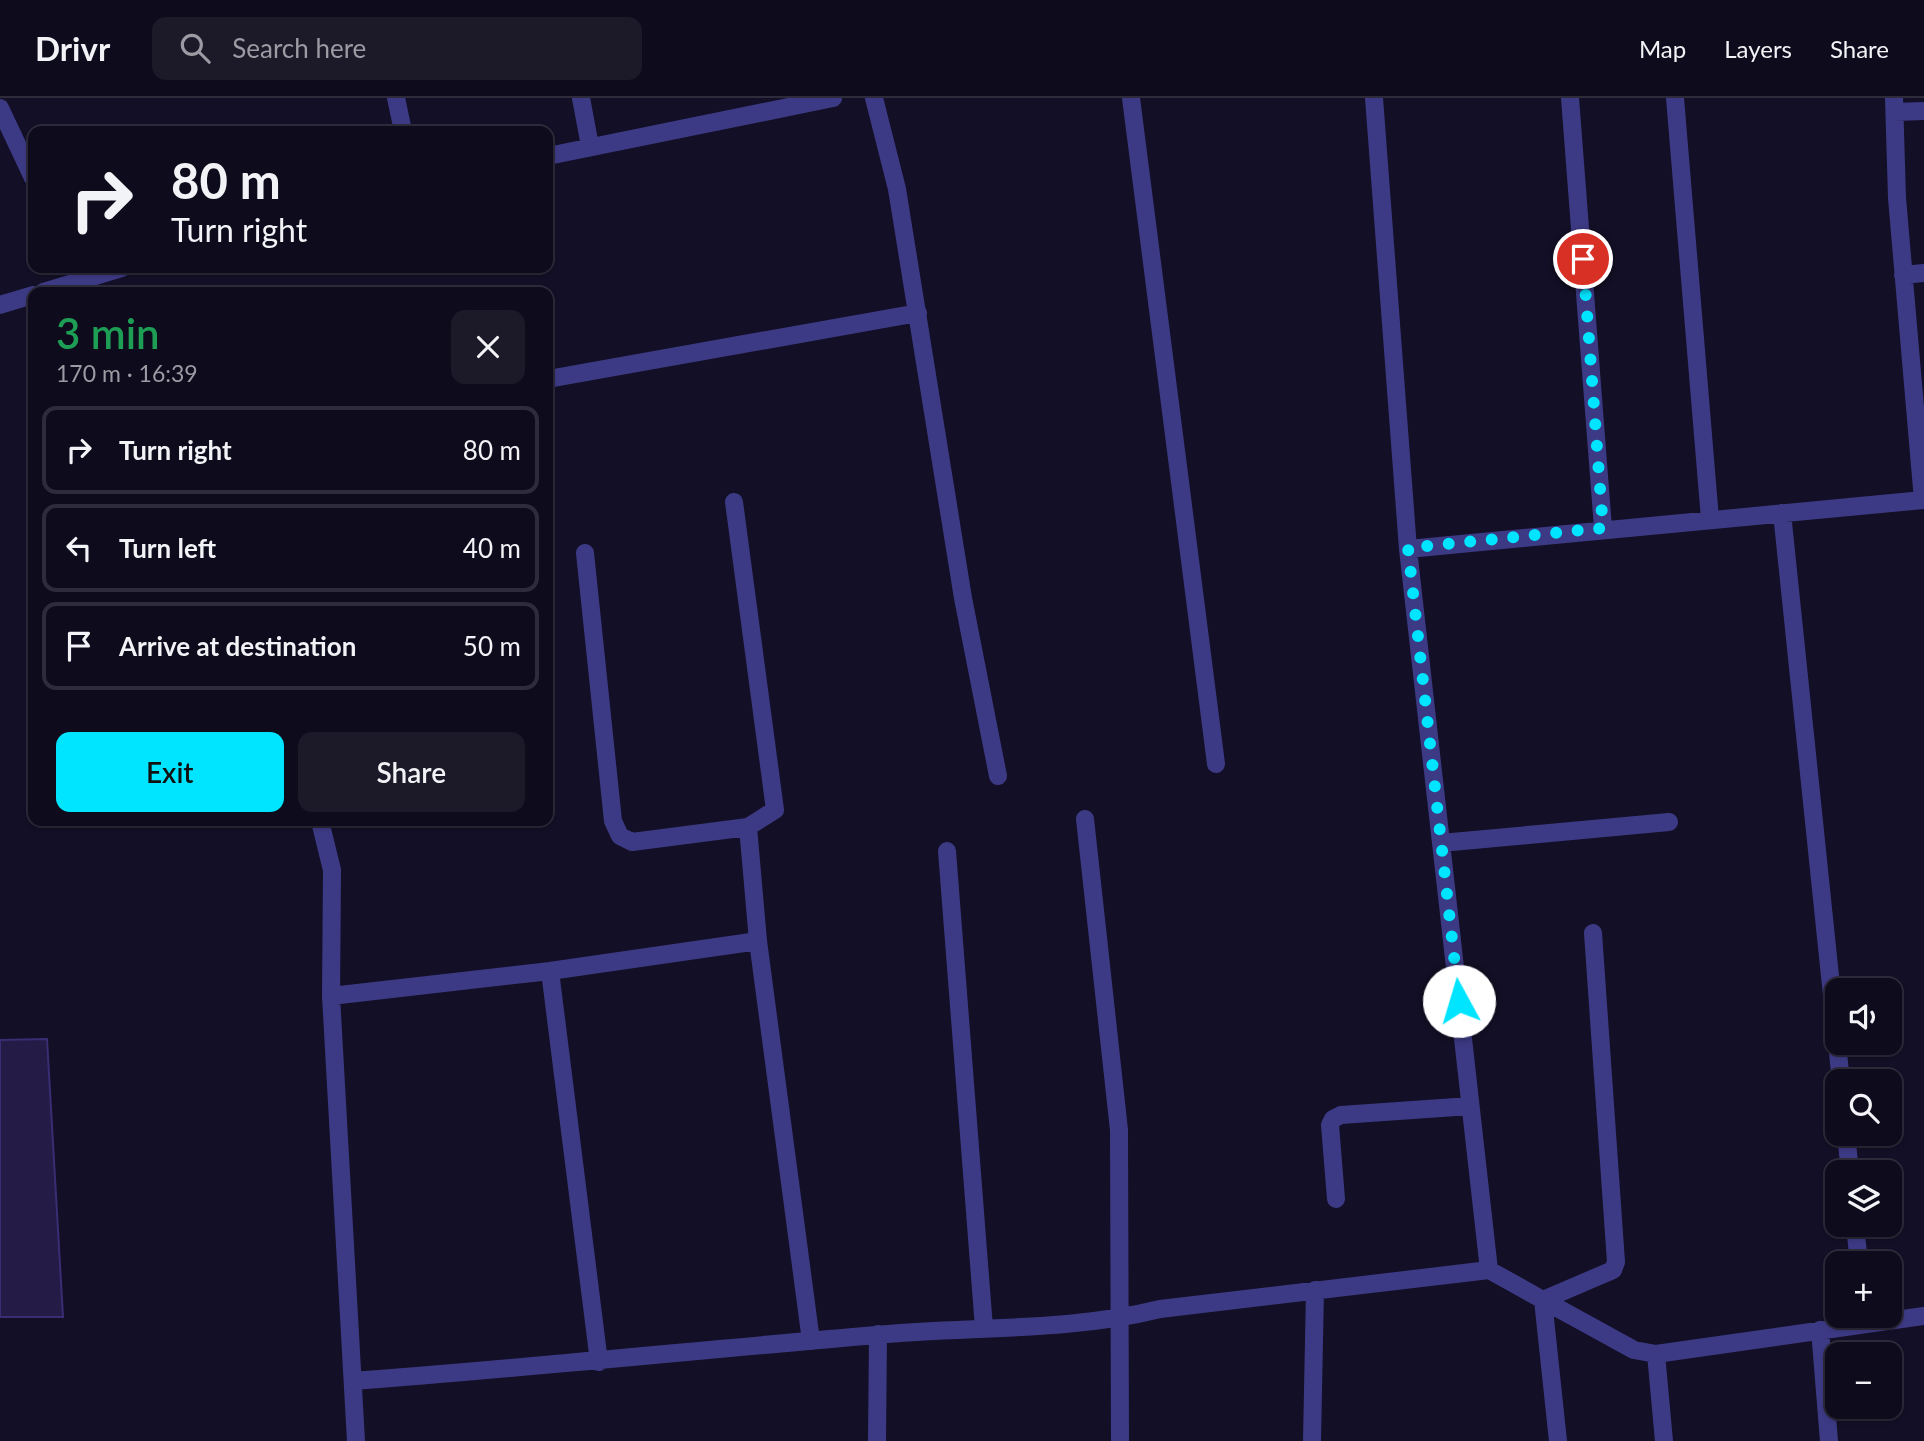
<!DOCTYPE html>
<meta charset="utf-8">
<style>
body{margin:0;font-family:Lato,sans-serif;background:#1c1929;color:#f1f3f6;height:100vh;display:flex;flex-direction:column;font-size:26px;white-space:nowrap}
*{box-sizing:border-box;margin:0}
p{font-size:23px;color:#9b9ba3}
.icon{flex:none;width:38px;height:38px;fill:none;stroke:currentColor;stroke-width:2;stroke-linecap:round;stroke-linejoin:round}
.map{position:relative;flex:1;overflow:hidden}
.details{position:absolute;left:28px;top:189px;width:525px;height:539px;display:flex;flex-direction:column;background:#0e0b1c;border-radius:14px;box-shadow:0 2px 5px #0004,0 0 0 2px #2e2b3b}
.details>*{flex:none}
.hud{position:absolute;left:28px;top:28px;width:525px;height:147px;border-radius:14px;box-shadow:0 2px 5px #0004,0 0 0 2px #2e2b3b;background:#0e0b1c;color:#f1f3f6;overflow:hidden}
.tools{position:absolute;left:1825px;top:880px;display:grid;gap:14px}
.tools a{display:grid;place-items:center;width:77px;height:77px;border-radius:14px;background:#0e0b1c;box-shadow:0 2px 5px #0004,0 0 0 2px #2e2b3b;font-size:35px}
.pin{position:absolute;display:grid;place-items:center;width:60px;height:60px;color:#fff;margin:-30px;border:4px solid #fff;border-radius:50%;box-shadow:0 2px 7px #0007}
.me{position:absolute;width:77px;margin:-38px;rotate:354deg;stroke-linejoin:round;filter:drop-shadow(0 0 5px #0008)}
.turn{display:flex;align-items:center;gap:24px;height:147px;padding:0 28px;font-size:32px}
.turn .icon{width:91px;height:91px;stroke-width:2.5}
.turn b{display:block;font-size:49px;line-height:60px}
.round{display:grid;place-items:center;flex:none;width:74px;height:74px;border-radius:14px;background:#1c1929}
.headline{display:flex;align-items:center;justify-content:space-between;height:119px;padding:0 28px}
h1{font-size:42px;font-weight:600;line-height:52px;color:#1e9e55}
.primary-button{display:flex;gap:14px;margin-top:auto;padding:14px 28px}
.primary-button a{flex:1;height:80px;border-radius:14px;background:#00e5ff;color:#111;font-size:28px;font-weight:600;line-height:80px;text-align:center}
.primary-button a+a{background:#1c1929;color:#f1f3f6}
ul{padding:0;list-style:none}
li{display:flex;align-items:center;gap:21px;height:88px;margin:0 14px 10px;padding:0 14px;border:4px solid #2e2b3b;border-radius:14px}
li div{flex:1}
li b{display:block;font-size:26px}
li em{font-style:normal}
header{display:flex;align-items:center;gap:42px;box-sizing:border-box;height:98px;padding:0 35px;background:#0e0b1c;border-bottom:2px solid #2e2b3b}
header strong{font-size:33px}
nav{display:flex;gap:38px;margin-inline-start:auto;font-size:24px}
.search{width:490px;height:63px;background:#1c1929;display:flex;align-items:center;gap:18px;box-sizing:border-box;padding:0 24px;border-radius:14px;color:#9b9ba3;font-size:26px}
.map>svg:first-child{display:block}
.building{fill:#241b47;stroke:#3b2d73;stroke-width:2}
.lines{fill:none;stroke-linecap:round;stroke-linejoin:round}
.minor{stroke:#3d3a85;stroke-width:18}
.route{stroke:#00e5ff;stroke-width:12;stroke-dasharray:0 21.6}
</style>
<header>
<strong>Drivr</strong>
<div class="search"><svg class="icon" aria-label="search" viewBox="0 0 24 24"><circle cx="10" cy="10" r="6"/><path d="M15 15l6 6"/></svg>Search here</div>
<nav><a>Map</a><a>Layers</a><a>Share</a></nav>
</header>
<div class="map">
<svg width="1924" height="1343" viewBox="0 0 1924 1343">
<rect width="100%" height="100%" fill="#130f26"/>
<path class="building" d="M 47,941 L 63,1219 L 0,1219 L 0,942 Z"/>
<g class="lines">
<path class="minor" d="M 396,0 L 403,33
M 581,0 L 590,48
M 874,0 L 897,91 L 963,500 L 998,678
M 1131,0 L 1216,666
M 1374,0 L 1408,451
M 1570,0 L 1603,430
M 1675,0 L 1710,421
M 0,10 L 33,80
M 1895,14 L 1924,13
M 548,58 L 833,0
M 1903,177 L 1924,175
M 43,194 L 122,170
M 0,207 L 33,197
M 548,281 L 918,215
M 734,404 L 775,712 L 748,729 L 758,843 L 811,1243
M 1782,415 L 1841,984
M 585,455 L 613,723 L 620,738 L 632,744 L 748,729
M 1085,721 L 1119,1032 L 1120,1343
M 320,723 L 332,772 L 331,898 L 356,1343
M 1441,745 L 1669,724
M 947,753 L 984,1230
M 550,873 L 599,1264
M 331,898 L 550,873 L 758,843
M 1846,1036 L 1850,1074
M 1336,1101 L 1330,1027 L 1333,1021 L 1341,1017 L 1470,1008
M 1855,1127 L 1859,1166
M 1543,1202 L 1613,1172 L 1616,1164 L 1593,835
M 1543,1202 L 1634,1252 L 1656,1256 L 1924,1218
M 1820,1232 L 1829,1343
M 1656,1256 L 1664,1343
M 353,1283 C 527,1270 701,1252 876,1237 C 970,1228 1068,1234 1160,1211 L 1489,1172
M 877,1343 L 878,1236
M 1312,1343 L 1315,1192
M 1558,1343 L 1543,1202 L 1489,1172 L 1408,451 L 1923,402 L 1897,100 L 1894,0"/>
</g>
<g class="lines">
<path class="route" d="M 1459,903 L 1408,450 L 1603,430 L 1583,161"/>
</g>
</svg>
<div class="tools">
<a><svg class="icon" aria-label="sound" viewBox="0 0 24 24"><path d="M4 9h4l5-4v14l-5-4H4zM17 9q2 3 0 6"/></svg></a>
<a><svg class="icon" aria-label="search" viewBox="0 0 24 24"><circle cx="10" cy="10" r="6"/><path d="M15 15l6 6"/></svg></a>
<a><svg class="icon" aria-label="layers" viewBox="0 0 24 24"><path d="M12 4l9 5-9 5-9-5zM3 14l9 5 9-5"/></svg></a>
<a>+</a>
<a>−</a>
</div>
<div class="pin" style="left:1583px;top:161px;background:#d93025"><svg class="icon" aria-label="arrive" viewBox="0 0 24 24"><path d="M6 21V4h12l-3 4 3 4H6"/></svg></div>
<svg class="me" style="left:1459px;top:903px" viewBox="-20 -20 40 40"><circle r="19" fill="#fff"/><path d="M0-13L10 11 0 6-10 11z" fill="#00e5ff"/></svg>
<div class="hud">
<div class="turn"><svg class="icon" aria-label="right" viewBox="0 0 24 24"><path d="M7 20v-9h11M14 6l5 5-5 5"/></svg><div><b>80 m</b>Turn right</div></div>
</div>
<section class="details">
<div class="headline"><div><h1>3 min</h1><p>170 m · 16:39</p></div><a class="round"><svg class="icon" aria-label="close" viewBox="0 0 24 24"><path d="M6 6l12 12M18 6L6 18"/></svg></a></div>
<ul>
<li><svg class="icon" aria-label="right" viewBox="0 0 24 24"><path d="M7 20v-9h11M14 6l5 5-5 5"/></svg><div><b>Turn right</b></div><em>80 m</em></li>
<li><svg class="icon" aria-label="left" viewBox="0 0 24 24"><path d="M17 20v-9H6M10 6l-5 5 5 5"/></svg><div><b>Turn left</b></div><em>40 m</em></li>
<li><svg class="icon" aria-label="arrive" viewBox="0 0 24 24"><path d="M6 21V4h12l-3 4 3 4H6"/></svg><div><b>Arrive at destination</b></div><em>50 m</em></li>
</ul>
<div class="primary-button"><a>Exit</a><a>Share</a></div>
</section>
</div>
